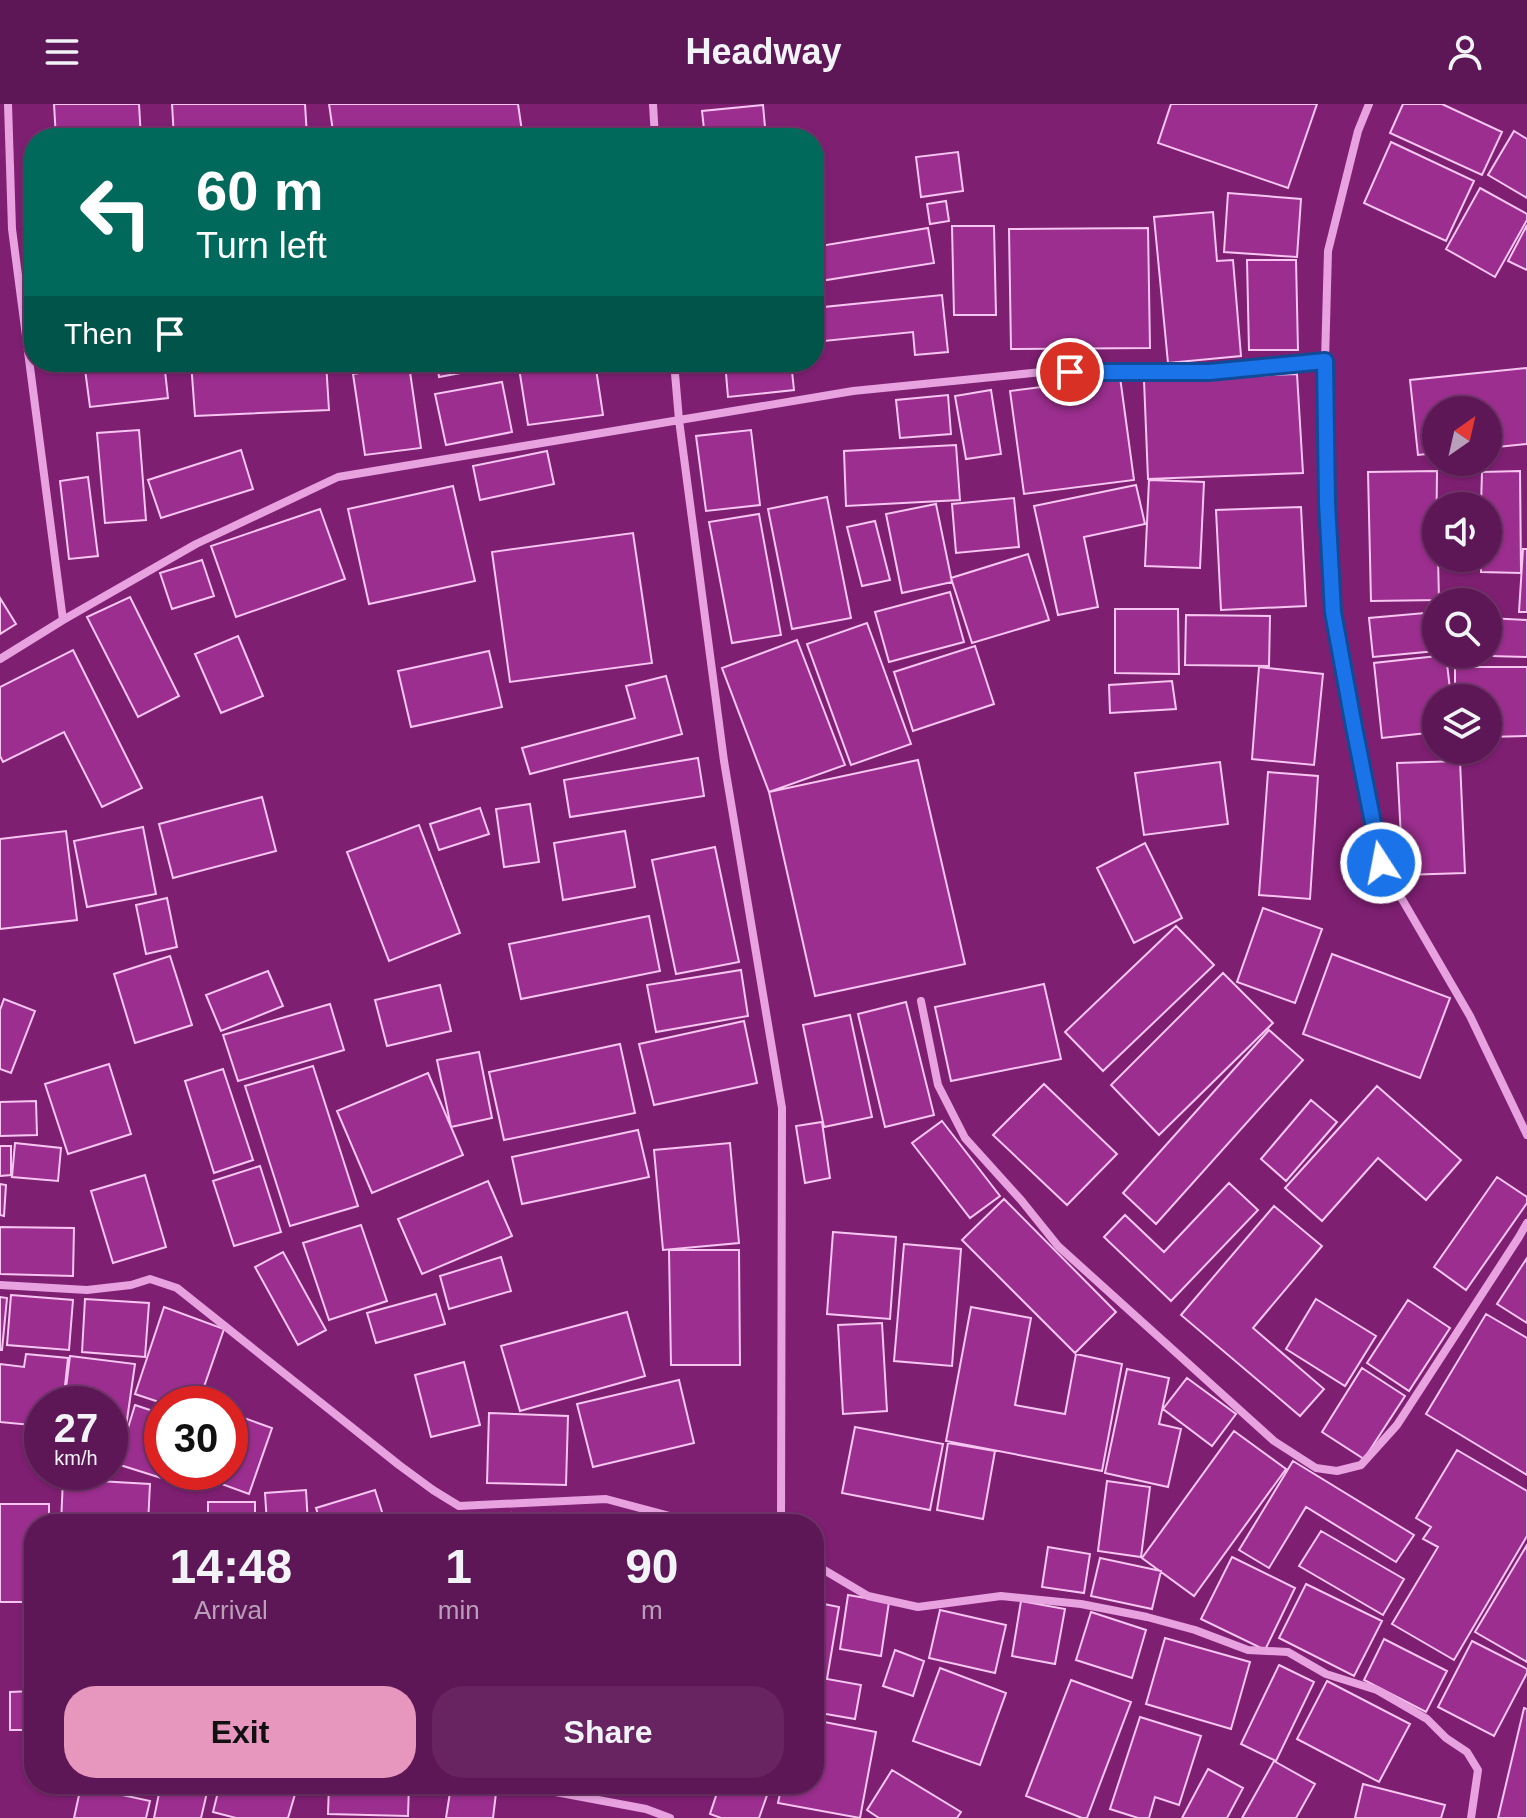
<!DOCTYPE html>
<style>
body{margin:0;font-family:Arial,sans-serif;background:#672460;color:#f1f3f6;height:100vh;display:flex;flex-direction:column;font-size:30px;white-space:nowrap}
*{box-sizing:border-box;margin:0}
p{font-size:26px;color:#b99fb9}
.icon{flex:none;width:44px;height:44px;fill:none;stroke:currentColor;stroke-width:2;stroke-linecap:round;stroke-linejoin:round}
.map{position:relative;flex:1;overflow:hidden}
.sheet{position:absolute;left:24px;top:1410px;width:800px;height:280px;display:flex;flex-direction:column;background:#5e1756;border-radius:32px;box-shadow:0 2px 6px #0004,0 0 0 2px #73366c}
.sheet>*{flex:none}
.hud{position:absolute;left:24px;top:24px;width:800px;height:244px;border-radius:32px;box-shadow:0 2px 6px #0004,0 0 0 2px #73366c;background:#00695c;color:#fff;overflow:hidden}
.needle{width:52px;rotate:34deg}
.fabs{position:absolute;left:1422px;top:292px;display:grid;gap:16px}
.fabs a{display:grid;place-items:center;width:80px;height:80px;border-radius:50%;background:#5e1756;box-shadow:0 2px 6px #0004,0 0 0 2px #73366c;font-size:40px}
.speed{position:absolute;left:24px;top:1282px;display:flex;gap:16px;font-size:40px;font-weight:700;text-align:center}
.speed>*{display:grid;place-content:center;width:104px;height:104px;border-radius:50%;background:#5e1756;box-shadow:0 2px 6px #0004,0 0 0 2px #73366c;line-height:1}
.speed small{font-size:20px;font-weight:400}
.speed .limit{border:12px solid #d22;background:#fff;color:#111}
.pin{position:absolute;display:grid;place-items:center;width:68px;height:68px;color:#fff;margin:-34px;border:4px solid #fff;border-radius:50%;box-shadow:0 2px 8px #0007}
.me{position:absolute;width:88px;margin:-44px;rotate:349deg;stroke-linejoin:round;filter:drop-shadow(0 0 6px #0008)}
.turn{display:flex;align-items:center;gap:28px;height:168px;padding:0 40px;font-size:36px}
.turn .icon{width:104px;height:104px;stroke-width:2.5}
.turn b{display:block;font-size:56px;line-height:68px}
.then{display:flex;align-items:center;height:76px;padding:0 40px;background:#0003;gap:16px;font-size:30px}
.eta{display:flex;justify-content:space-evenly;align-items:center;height:136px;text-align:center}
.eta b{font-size:48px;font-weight:700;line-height:56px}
.primary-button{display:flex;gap:16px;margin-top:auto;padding:16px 40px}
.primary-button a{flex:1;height:92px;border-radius:32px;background:#e797bd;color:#111;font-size:32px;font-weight:700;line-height:92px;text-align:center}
.primary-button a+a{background:#672460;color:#f1f3f6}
header{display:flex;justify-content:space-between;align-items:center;height:104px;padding:0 40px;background:#5e1756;font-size:36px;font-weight:700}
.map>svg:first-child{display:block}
.building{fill:#9c2e8f;stroke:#f6c6f1;stroke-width:2}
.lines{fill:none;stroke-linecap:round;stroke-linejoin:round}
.minor{stroke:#e8a2e0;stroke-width:8}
.route-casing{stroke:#114b97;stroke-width:20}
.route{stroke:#1a73e8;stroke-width:14}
</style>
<header><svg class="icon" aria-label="menu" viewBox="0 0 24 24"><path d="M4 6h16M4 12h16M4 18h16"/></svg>Headway<svg class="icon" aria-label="person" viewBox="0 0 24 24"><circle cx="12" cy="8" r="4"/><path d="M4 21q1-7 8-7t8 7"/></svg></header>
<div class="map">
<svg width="1527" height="1714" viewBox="0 0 1527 1714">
<rect width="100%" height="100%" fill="#7e1f72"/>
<path class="building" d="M 54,0 L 139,0 L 141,34 L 56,34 Z
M 172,0 L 305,0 L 307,32 L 174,34 Z
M 329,0 L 518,0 L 523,34 L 334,34 Z
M 1171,0 L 1317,0 L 1288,84 L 1158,39 Z
M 1403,0 L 1442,0 L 1502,28 L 1482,71 L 1390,29 Z
M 763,1 L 766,34 L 705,34 L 702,7 Z
M 1514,27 L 1527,35 L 1527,94 L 1488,71 Z
M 1391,38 L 1474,77 L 1446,137 L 1364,99 Z
M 958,48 L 963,87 L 921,93 L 916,53 Z
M 1480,84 L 1527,110 L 1527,116 L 1495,173 L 1446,145 Z
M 1228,89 L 1301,95 L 1297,153 L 1224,148 Z
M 946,97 L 949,117 L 930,120 L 927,100 Z
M 1213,108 L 1217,157 L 1233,156 L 1241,252 L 1168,259 L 1154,113 Z
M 1527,121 L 1527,166 L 1508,157 Z
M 952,122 L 994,122 L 996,211 L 954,211 Z
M 928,124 L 934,159 L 814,178 L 814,143 Z
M 1148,124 L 1150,244 L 1011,245 L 1009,125 Z
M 1247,156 L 1296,156 L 1298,246 L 1249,246 Z
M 942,191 L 948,248 L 915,251 L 913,228 L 814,238 L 814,204 Z
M 84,258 L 164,258 L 168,294 L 90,303 Z
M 191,258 L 326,258 L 329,306 L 195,312 Z
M 437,258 L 519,258 L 439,273 Z
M 563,258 L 595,258 L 603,311 L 528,321 L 519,264 Z
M 725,258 L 791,258 L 794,286 L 728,293 Z
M 409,261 L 421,344 L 365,351 L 353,270 Z
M 1527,264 L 1527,340 L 1488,344 L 1488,306 L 1436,306 L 1436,349 L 1418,351 L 1410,276 Z
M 1297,270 L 1303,369 L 1148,375 L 1144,276 Z
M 1120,273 L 1134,376 L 1024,390 L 1010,287 Z
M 502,278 L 512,328 L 446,341 L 435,290 Z
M 991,286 L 1001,350 L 966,355 L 955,292 Z
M 948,291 L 951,330 L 900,334 L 896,296 Z
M 139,326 L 146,416 L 105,419 L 97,329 Z
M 751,326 L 760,401 L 706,407 L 696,332 Z
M 956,341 L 960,396 L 846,402 L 844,347 Z
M 241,346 L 253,385 L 161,414 L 148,376 Z
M 547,347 L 554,380 L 480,396 L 473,362 Z
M 1437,367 L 1436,454 L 1438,454 L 1439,496 L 1371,497 L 1368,368 Z
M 1520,367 L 1521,469 L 1481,468 L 1481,454 L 1488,454 L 1488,402 L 1481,402 L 1482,368 Z
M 88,373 L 98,452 L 69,455 L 60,377 Z
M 1149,376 L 1204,378 L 1200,464 L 1145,462 Z
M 1136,381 L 1145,420 L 1084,433 L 1098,503 L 1058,511 L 1034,402 Z
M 453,382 L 475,477 L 369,500 L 348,405 Z
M 827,393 L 851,514 L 792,525 L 768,405 Z
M 1014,394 L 1019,443 L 956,449 L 952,400 Z
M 936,400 L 952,478 L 902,489 L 886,410 Z
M 1301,403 L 1306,502 L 1221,506 L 1216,406 Z
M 320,405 L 345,475 L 236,513 L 211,442 Z
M 759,410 L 781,531 L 732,539 L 709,418 Z
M 875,417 L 890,476 L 862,482 L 847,423 Z
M 633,429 L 652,559 L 510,578 L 492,448 Z
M 1523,445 L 1527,445 L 1527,508 L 1519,508 Z
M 1028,450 L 1049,516 L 972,539 L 951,474 Z
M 202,456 L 214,492 L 172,505 L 160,469 Z
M 950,488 L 964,538 L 889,558 L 875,508 Z
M 130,493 L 179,592 L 138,613 L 87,513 Z
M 0,494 L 16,520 L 0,530 Z
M 1115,505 L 1178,505 L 1179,570 L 1115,569 Z
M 1436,508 L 1436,547 L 1373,553 L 1369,514 Z
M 1186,511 L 1270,512 L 1269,562 L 1185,561 Z
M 1488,514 L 1527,516 L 1527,553 L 1456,551 L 1488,550 Z
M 867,519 L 911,640 L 851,661 L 807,540 Z
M 238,532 L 263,592 L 221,609 L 195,550 Z
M 797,536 L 845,661 L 769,688 L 722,564 Z
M 975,542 L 994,600 L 913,627 L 894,568 Z
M 73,546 L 142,684 L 102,703 L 64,628 L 3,658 L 0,652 L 0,583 Z
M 489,547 L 502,603 L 411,623 L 398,567 Z
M 1446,551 L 1451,594 L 1436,594 L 1436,628 L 1382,634 L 1374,559 Z
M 1259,563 L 1323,570 L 1314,661 L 1252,655 Z
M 1455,563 L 1527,563 L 1527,632 L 1488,633 L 1488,594 L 1455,594 Z
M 666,572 L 682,630 L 530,670 L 522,644 L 635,614 L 626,582 Z
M 1172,577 L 1176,605 L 1110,609 L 1109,581 Z
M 698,654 L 704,692 L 570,713 L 564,676 Z
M 918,656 L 965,860 L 815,892 L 769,688 Z
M 1460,657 L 1465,769 L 1403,771 L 1397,659 Z
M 1220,658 L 1228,720 L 1144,731 L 1135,669 Z
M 1268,668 L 1318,672 L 1310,795 L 1259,791 Z
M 262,693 L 276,747 L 173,774 L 159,720 Z
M 530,700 L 539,758 L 504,763 L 496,705 Z
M 480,704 L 489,730 L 439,746 L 430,720 Z
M 419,721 L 460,829 L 389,857 L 347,748 Z
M 143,723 L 156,790 L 87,803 L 74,737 Z
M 66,727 L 77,816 L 0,825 L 0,735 Z
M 625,727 L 635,783 L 563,796 L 554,739 Z
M 1145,739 L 1182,814 L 1134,839 L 1097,764 Z
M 715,743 L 739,858 L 676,870 L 652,756 Z
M 167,794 L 177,843 L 146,850 L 136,801 Z
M 1263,804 L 1322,825 L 1295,899 L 1237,878 Z
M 649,812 L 660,867 L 521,895 L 509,840 Z
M 1176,822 L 1214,861 L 1103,967 L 1065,928 Z
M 1332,850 L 1450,894 L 1420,974 L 1303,930 Z
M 170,852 L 192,921 L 135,939 L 114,870 Z
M 741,866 L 748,912 L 656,928 L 647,881 Z
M 268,867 L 283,902 L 221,927 L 206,891 Z
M 1223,869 L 1273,919 L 1159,1031 L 1111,981 Z
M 1044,880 L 1061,955 L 951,977 L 935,903 Z
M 440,881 L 451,927 L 387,942 L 375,896 Z
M 4,895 L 35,907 L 11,969 L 0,965 L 0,906 Z
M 906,898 L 934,1011 L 885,1023 L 858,910 Z
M 330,900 L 344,946 L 238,977 L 223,931 Z
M 850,911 L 872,1013 L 824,1023 L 803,921 Z
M 744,917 L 757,979 L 654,1001 L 639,940 Z
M 1269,926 L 1303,956 L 1156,1120 L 1123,1089 Z
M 620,940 L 635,1009 L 504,1036 L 489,968 Z
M 479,948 L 492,1014 L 451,1023 L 437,956 Z
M 109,960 L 131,1030 L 68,1050 L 45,980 Z
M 313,962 L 358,1102 L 290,1122 L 245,982 Z
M 223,965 L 253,1056 L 214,1069 L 185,977 Z
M 428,969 L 463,1051 L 372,1089 L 337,1007 Z
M 1044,980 L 1117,1050 L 1067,1101 L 993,1031 Z
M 1377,982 L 1461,1056 L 1426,1096 L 1378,1054 L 1322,1117 L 1285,1084 Z
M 1311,996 L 1337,1018 L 1286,1077 L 1261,1055 Z
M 36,997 L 37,1031 L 0,1032 L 0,998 Z
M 942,1017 L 1000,1092 L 970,1114 L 912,1039 Z
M 822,1018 L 830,1074 L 805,1079 L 796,1022 Z
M 638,1026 L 649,1073 L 522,1100 L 512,1053 Z
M 15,1039 L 61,1044 L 58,1077 L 12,1073 Z
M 730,1039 L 739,1139 L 663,1146 L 654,1046 Z
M 0,1042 L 11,1042 L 11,1071 L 0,1072 Z
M 260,1062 L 281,1128 L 234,1142 L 213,1077 Z
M 145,1071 L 166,1143 L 113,1159 L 91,1087 Z
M 1497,1073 L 1527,1093 L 1527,1099 L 1466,1186 L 1434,1163 Z
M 488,1077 L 512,1132 L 422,1170 L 398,1115 Z
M 1229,1079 L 1258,1106 L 1171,1197 L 1104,1133 L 1125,1111 L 1164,1148 Z
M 0,1080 L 6,1081 L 4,1112 L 0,1111 Z
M 1004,1095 L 1116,1208 L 1075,1249 L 962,1136 Z
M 1274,1102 L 1322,1142 L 1253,1224 L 1324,1285 L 1300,1312 L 1181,1211 Z
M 361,1121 L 387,1197 L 329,1216 L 303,1139 Z
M 0,1123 L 74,1124 L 73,1172 L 0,1170 Z
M 833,1128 L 896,1133 L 890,1215 L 827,1210 Z
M 904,1140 L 961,1145 L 952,1262 L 894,1257 Z
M 669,1146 L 739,1146 L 740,1261 L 671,1261 Z
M 283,1148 L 326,1226 L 298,1241 L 255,1163 Z
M 501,1153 L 511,1187 L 449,1205 L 440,1172 Z
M 1527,1154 L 1527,1219 L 1497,1200 Z
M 436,1190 L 445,1220 L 376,1239 L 367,1209 Z
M 11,1191 L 73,1196 L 69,1246 L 7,1241 Z
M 0,1193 L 7,1194 L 2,1246 L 0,1246 Z
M 85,1195 L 149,1199 L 145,1253 L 82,1248 Z
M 1316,1195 L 1376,1232 L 1345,1282 L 1286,1245 Z
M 1408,1196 L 1450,1224 L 1409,1287 L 1367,1259 Z
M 164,1203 L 224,1225 L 198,1300 L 165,1300 L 135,1290 Z
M 971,1203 L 1031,1214 L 1015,1301 L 1065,1310 L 1076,1250 L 1122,1260 L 1102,1367 L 946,1337 Z
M 627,1208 L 645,1272 L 520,1307 L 501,1242 Z
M 1486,1210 L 1527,1234 L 1527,1371 L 1426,1310 Z
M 882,1219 L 887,1307 L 843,1310 L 838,1221 Z
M 26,1250 L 68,1254 L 63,1300 L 42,1300 L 42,1322 L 0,1318 L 0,1260 L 24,1263 Z
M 70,1252 L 135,1260 L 124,1337 L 110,1335 L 110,1300 L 64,1300 Z
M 464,1258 L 480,1321 L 431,1333 L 415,1271 Z
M 1362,1264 L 1405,1292 L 1364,1355 L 1322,1328 Z
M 1127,1265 L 1169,1274 L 1159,1320 L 1181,1325 L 1168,1383 L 1105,1369 Z
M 1187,1274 L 1236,1310 L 1212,1342 L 1163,1305 Z
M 679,1276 L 694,1339 L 593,1363 L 577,1300 Z
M 135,1301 L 162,1310 L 162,1368 L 198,1368 L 193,1384 L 117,1360 Z
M 230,1309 L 272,1324 L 249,1390 L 205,1374 L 207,1368 L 230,1368 Z
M 489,1309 L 568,1312 L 566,1381 L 487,1379 Z
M 855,1323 L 943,1340 L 930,1406 L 842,1389 Z
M 1234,1327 L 1286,1365 L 1194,1492 L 1142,1454 Z
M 948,1339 L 995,1347 L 983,1415 L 937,1406 Z
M 1457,1346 L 1527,1387 L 1527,1432 L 1454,1556 L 1392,1520 L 1438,1443 L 1423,1435 L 1431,1423 L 1416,1414 Z
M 1293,1357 L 1414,1431 L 1396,1458 L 1306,1403 L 1269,1464 L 1239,1446 Z
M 63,1375 L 150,1380 L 148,1420 L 61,1420 Z
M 1107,1377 L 1150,1383 L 1141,1453 L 1098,1447 Z
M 306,1386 L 308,1420 L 267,1420 L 265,1389 Z
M 375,1386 L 383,1411 L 355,1420 L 321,1420 L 316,1404 Z
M 208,1398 L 255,1398 L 255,1420 L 208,1420 Z
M 0,1400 L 49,1400 L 49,1420 L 34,1420 L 34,1498 L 0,1498 Z
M 512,1409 L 593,1420 L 511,1420 Z
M 1321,1427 L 1404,1475 L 1383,1511 L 1299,1462 Z
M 1527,1441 L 1527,1558 L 1475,1528 Z
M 1048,1443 L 1090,1450 L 1084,1489 L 1042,1483 Z
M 1232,1453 L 1295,1484 L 1265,1546 L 1201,1515 Z
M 1100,1454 L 1161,1467 L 1152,1505 L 1091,1492 Z
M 1306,1480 L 1382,1517 L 1354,1572 L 1279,1534 Z
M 848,1491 L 889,1498 L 881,1552 L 840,1545 Z
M 1021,1497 L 1065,1505 L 1055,1560 L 1012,1552 Z
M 814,1498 L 839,1503 L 827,1575 L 861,1581 L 855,1615 L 814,1608 Z
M 940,1506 L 1006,1521 L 995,1569 L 929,1554 Z
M 1091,1508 L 1146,1526 L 1132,1574 L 1076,1556 Z
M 1165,1534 L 1250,1558 L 1231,1625 L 1146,1600 Z
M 1384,1535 L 1447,1567 L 1426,1608 L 1364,1576 Z
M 1472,1537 L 1527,1565 L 1527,1569 L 1494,1632 L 1438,1603 Z
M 895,1546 L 924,1557 L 913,1592 L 883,1582 Z
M 1279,1561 L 1314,1578 L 1276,1657 L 1241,1640 Z
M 940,1564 L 1006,1589 L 980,1661 L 913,1637 Z
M 1071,1576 L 1131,1598 L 1087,1714 L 1082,1714 L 1026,1692 Z
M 1327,1577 L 1410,1620 L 1379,1678 L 1297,1635 Z
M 34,1587 L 34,1626 L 10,1626 L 10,1588 Z
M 1524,1604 L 1527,1605 L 1527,1714 L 1498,1714 Z
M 1140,1613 L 1201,1632 L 1179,1701 L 1155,1693 L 1149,1714 L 1138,1714 L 1110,1705 Z
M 814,1616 L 876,1628 L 860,1714 L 778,1699 L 782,1680 L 814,1680 Z
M 1274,1657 L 1315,1680 L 1296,1714 L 1242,1714 Z
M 1208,1665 L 1243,1684 L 1227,1714 L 1182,1714 Z
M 892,1666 L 961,1708 L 957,1714 L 879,1714 L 867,1706 Z
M 161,1680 L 209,1680 L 201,1714 L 154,1714 Z
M 220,1680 L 298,1680 L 288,1714 L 236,1714 L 213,1708 Z
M 329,1680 L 409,1680 L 408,1712 L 328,1710 Z
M 720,1680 L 771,1680 L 759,1714 L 721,1714 L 710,1710 Z
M 1363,1680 L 1445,1701 L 1441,1714 L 1355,1714 Z
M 81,1682 L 150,1697 L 146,1714 L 74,1714 Z
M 451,1682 L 496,1689 L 493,1714 L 446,1714 Z"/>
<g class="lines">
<path class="minor" d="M 8,0 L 12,125 L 63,516
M 653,0 L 655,34
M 1369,0 L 1358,27 L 1328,147 L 1325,257 L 1327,399 L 1333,508 L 1354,623 L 1381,759 L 1470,912 L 1527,1031
M 674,258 L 679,316 L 724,657 L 782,1004 L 781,1420
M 0,555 L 63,516 L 196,440 L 338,373 L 853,287 L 1042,268 L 1209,268 L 1325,257
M 921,897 L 938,981 L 965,1034 L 1021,1096 L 1058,1142 L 1274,1337 L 1316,1364 L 1337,1367 L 1361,1361 L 1397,1321 L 1519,1133 L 1527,1119
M 0,1181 L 87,1186 L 131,1181 L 150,1175 L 177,1184 L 399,1361 L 433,1386 L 459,1402 L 606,1395 L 700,1420
M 814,1460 L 868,1492 L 918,1503 L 1001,1492 L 1081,1500 L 1147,1513 L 1195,1526 L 1248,1546 L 1288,1548 L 1326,1570 L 1377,1586 L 1427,1615 L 1446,1634 L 1467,1648 L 1478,1666 L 1471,1714
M 513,1680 L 646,1705 L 670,1714"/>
</g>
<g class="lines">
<defs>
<path id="route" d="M 1070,268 L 1209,268 L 1325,257 L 1327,399 L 1333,508 L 1354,623 L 1381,759"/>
</defs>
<use href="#route" class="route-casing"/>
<use href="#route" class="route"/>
</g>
</svg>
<div class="fabs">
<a><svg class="needle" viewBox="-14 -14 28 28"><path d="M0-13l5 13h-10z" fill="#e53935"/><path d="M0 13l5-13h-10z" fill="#b99fb9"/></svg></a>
<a><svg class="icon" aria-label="sound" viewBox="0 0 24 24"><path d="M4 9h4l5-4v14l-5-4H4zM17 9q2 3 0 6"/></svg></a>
<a><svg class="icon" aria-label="search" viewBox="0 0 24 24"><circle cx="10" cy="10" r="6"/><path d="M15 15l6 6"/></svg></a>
<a><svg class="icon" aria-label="layers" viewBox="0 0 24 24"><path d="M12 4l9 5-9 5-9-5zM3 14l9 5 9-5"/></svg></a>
</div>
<div class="speed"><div>27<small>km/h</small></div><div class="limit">30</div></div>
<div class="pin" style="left:1070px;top:268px;background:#d93025"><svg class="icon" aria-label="arrive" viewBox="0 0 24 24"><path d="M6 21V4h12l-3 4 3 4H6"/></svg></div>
<svg class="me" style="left:1381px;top:759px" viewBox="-20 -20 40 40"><circle r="17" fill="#1a73e8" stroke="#fff" stroke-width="3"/><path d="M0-11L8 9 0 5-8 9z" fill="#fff"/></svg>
<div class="hud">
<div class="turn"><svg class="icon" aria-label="left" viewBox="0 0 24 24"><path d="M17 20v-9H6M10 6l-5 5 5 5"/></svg><div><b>60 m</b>Turn left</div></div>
<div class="then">Then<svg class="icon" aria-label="arrive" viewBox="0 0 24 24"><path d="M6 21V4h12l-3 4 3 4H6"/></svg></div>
</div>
<section class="sheet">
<div class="eta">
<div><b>14:48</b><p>Arrival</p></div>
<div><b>1</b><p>min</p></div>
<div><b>90</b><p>m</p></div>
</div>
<div class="primary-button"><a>Exit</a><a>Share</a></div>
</section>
</div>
